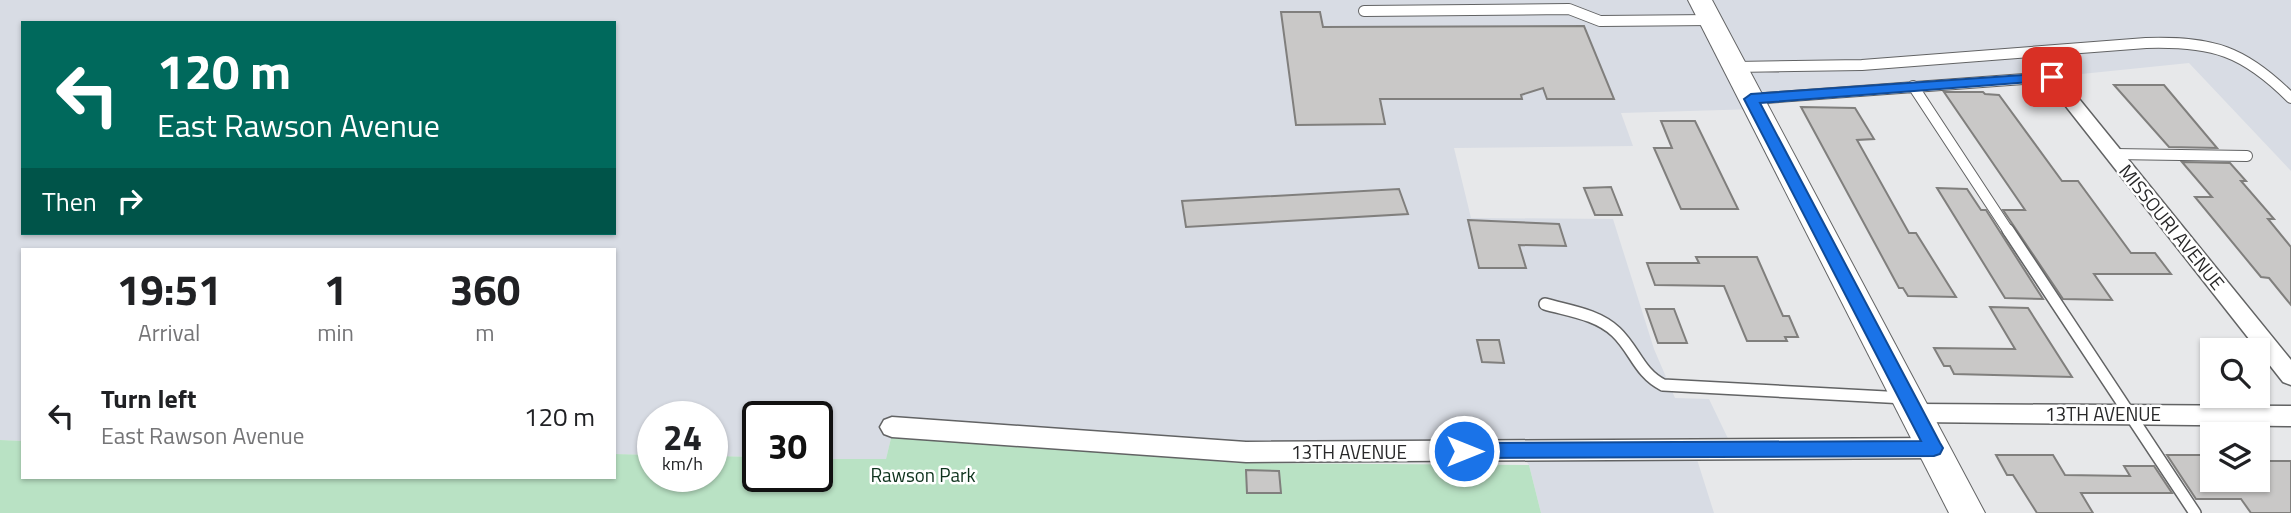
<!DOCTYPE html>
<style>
body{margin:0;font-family:"Titillium Web",sans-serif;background:#f6f6f6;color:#202124;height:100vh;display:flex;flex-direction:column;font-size:26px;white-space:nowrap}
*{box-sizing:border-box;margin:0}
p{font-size:23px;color:#757577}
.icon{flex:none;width:38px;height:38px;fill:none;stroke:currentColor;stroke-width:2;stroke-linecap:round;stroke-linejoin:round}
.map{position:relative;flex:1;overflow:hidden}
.side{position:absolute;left:21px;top:248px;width:595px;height:231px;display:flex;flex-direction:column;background:#fff;border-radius:0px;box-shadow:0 2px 5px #0004}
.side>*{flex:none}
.hud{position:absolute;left:21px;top:21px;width:595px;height:214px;border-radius:0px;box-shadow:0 2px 5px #0004;background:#00695c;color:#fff;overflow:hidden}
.buttons{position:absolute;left:2200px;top:338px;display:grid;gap:14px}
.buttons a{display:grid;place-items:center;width:70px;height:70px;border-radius:0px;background:#fff;box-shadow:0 2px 5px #0004;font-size:35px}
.speed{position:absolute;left:637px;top:401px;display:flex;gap:14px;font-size:35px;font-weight:700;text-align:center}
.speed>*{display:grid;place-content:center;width:91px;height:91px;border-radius:50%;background:#fff;box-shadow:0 2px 5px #0004;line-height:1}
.speed small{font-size:18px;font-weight:400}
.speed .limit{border:4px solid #111;border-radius:10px;background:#fff;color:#111}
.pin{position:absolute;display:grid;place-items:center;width:60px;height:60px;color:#fff;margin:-30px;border-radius:14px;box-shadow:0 4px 10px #0006}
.me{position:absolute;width:77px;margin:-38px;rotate:90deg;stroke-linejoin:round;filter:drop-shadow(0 0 5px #0008)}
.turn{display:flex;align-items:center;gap:24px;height:147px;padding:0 21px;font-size:32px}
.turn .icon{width:91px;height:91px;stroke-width:2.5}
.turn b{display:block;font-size:49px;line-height:60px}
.then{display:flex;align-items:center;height:66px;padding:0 21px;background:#0003;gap:14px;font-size:26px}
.eta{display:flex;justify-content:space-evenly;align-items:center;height:119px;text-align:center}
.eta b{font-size:42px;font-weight:700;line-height:49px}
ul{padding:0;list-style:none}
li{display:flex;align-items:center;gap:21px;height:98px;padding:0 21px}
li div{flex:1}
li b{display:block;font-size:26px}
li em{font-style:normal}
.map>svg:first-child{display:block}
.built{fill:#d8dce4;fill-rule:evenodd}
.green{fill:#b9e2c4}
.building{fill:#c9c8c7;stroke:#807f7d;stroke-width:2}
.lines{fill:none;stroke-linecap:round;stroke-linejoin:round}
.service-far1-casing{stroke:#626364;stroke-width:12}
.service-casing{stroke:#626364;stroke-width:14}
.minor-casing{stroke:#626364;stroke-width:3}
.secondary-casing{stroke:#626364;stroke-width:2}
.service-far1{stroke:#fff;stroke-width:10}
.service{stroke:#fff;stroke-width:11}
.minor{fill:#fff;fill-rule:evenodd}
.secondary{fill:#fff;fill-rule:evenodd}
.route{fill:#1a73e8;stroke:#114b97;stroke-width:2}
.labels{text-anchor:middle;stroke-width:5;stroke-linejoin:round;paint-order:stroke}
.street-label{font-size:19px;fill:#282829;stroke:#fff}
.park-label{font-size:19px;fill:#0d321c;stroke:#fff}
</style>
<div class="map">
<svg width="2291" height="513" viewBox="0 0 2291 513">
<rect width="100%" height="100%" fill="#e7e8ea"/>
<path class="built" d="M 0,0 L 2291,0 L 2291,171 L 2189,63 L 2052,77 L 1752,99 L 1757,109 L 1621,113 L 1633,146 L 1454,148 L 1471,218 L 1613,219 L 1654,349 L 1675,398 L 1709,399 L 1733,449 L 1694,450 L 1714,513 L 1541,513 L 1529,465 L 1518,450 L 892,434 L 886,459 L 817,459 L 817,416 L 758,416 L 758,457 L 712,456 L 712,416 L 653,416 L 653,455 L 614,454 L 614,250 L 23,250 L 23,441 L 0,440 ZM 23,23 L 614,23 L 614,233 L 23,233 Z"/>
<path class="green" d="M 892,434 L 1239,463 L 1529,465 L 1541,513 L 0,513 L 0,440 L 23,441 L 23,478 L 614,478 L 614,454 L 653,455 L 653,476 L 712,476 L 712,456 L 758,457 L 758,476 L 817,476 L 817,459 L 886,459 Z"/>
<path class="building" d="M 1281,12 L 1320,12 L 1323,27 L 1584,26 L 1614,99 L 1547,99 L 1543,88 L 1521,95 L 1522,99 L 1380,99 L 1385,124 L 1296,125 Z
M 2114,85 L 2164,85 L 2217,148 L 2169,147 Z
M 1944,92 L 1983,92 L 1985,94 L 1999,95 L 2062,181 L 2078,181 L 2131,253 L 2155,253 L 2171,274 L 2094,274 L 2112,300 L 2063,299 L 2003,210 L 2025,210 Z
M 1801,107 L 1855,108 L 1874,139 L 1857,140 L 1909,233 L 1916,233 L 1956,297 L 1908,296 L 1903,288 L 1899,288 Z
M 1661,121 L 1695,121 L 1738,209 L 1681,209 L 1654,148 L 1672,148 Z
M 2182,162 L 2230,163 L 2246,181 L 2241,181 L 2274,219 L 2268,219 L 2291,247 L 2291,305 L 2269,278 L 2261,277 L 2195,197 L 2212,197 Z
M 1611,187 L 1622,215 L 1595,215 L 1584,188 Z
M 1937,188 L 1967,189 L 1981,210 L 1986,210 L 2043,299 L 2005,298 Z
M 1399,189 L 1408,214 L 1186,227 L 1182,201 Z
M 1468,220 L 1559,224 L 1566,246 L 1519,245 L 1526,268 L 1479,268 Z
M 1696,257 L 1757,257 L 1783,316 L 1789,316 L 1798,337 L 1785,337 L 1787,341 L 1747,341 L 1724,286 L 1655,285 L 1647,263 L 1699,263 Z
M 1990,307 L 2028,308 L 2072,377 L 1954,374 L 1950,366 L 1944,366 L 1934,348 L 2015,349 Z
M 1646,309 L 1674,309 L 1687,343 L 1658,343 Z
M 1477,340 L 1499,340 L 1504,363 L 1482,362 Z
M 1996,455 L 2053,455 L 2065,475 L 2130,476 L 2124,466 L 2154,466 L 2172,493 L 2081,493 L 2093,513 L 2037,513 L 2013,475 L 2007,475 Z
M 2167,455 L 2202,455 L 2212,469 L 2212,480 L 2258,480 L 2258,461 L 2291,461 L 2291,513 L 2251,513 L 2241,499 L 2196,499 Z
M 1246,470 L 1279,471 L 1281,493 L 1247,493 Z"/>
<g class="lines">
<defs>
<path id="service-far1" d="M 1364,11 L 1569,9 L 1600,21 L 1711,20
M 1735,67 L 1862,65 L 2146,43 C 2213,41 2244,51 2291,98
M 1913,86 L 2009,232
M 1751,99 L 2052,77
M 2114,154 L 2247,156"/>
<path id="service" d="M 2008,230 L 2195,513
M 1545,304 C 1569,311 1597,314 1616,332 C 1635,350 1639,373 1663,385 L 1905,398"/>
<path id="minor" d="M 2052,71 L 2058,73 L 2291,360 L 2291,385 L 2283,382 L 2046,81 L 2043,77 L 2046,73 Z
M 1915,404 L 2291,406 L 2291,426 L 1915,422 L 1907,420 L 1903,413 L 1907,406 Z
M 892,417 L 1246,442 L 1934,438 L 1943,441 L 1946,448 L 1943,455 L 1934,458 L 1246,462 L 892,437 L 884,434 L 880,427 L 884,420 Z"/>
<path id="secondary" d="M 1688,0 L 1712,0 L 1985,513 L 1949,513 Z"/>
</defs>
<use href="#service-far1" class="service-far1-casing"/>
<use href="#service" class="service-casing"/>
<use href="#minor" class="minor-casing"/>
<use href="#secondary" class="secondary-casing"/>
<use href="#service-far1" class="service-far1"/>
<use href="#service" class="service"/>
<use href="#minor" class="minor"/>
<use href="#secondary" class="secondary"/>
</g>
<path class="route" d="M 2052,73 L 2057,74 L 2057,80 L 1760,103 L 1940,443 L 1943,448 L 1940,454 L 1934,456 L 1464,458 L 1457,456 L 1455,451 L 1457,445 L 1464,443 L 1921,441 L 1744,99 L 1751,94 Z"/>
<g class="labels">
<g class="street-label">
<text transform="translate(2172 227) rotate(51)" y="7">MISSOURI AVENUE</text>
<text x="2103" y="421">13TH AVENUE</text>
<text x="1349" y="459">13TH AVENUE</text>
</g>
<g class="park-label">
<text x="923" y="482">Rawson Park</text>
</g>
</g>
</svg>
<div class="buttons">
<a><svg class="icon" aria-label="search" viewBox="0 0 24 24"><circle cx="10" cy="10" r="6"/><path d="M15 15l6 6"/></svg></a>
<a><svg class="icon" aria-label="layers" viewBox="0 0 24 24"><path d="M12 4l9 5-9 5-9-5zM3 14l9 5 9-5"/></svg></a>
</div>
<div class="speed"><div>24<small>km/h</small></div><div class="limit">30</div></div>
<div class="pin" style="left:2052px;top:77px;background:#d93025"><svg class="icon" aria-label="arrive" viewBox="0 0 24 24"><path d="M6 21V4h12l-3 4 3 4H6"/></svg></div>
<svg class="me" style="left:1464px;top:451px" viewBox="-20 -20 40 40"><circle r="17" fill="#1a73e8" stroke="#fff" stroke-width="3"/><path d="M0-11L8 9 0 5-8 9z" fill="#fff"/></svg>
<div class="hud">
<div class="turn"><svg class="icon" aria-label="left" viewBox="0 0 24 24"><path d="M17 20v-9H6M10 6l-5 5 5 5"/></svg><div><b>120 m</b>East Rawson Avenue</div></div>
<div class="then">Then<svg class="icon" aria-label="right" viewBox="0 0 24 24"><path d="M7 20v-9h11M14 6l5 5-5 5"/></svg></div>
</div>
<section class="side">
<div class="eta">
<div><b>19:51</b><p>Arrival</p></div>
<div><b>1</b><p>min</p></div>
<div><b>360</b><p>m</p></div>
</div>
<ul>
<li><svg class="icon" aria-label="left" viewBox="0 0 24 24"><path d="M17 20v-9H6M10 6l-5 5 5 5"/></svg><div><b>Turn left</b><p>East Rawson Avenue</p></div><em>120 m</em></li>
</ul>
</section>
</div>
